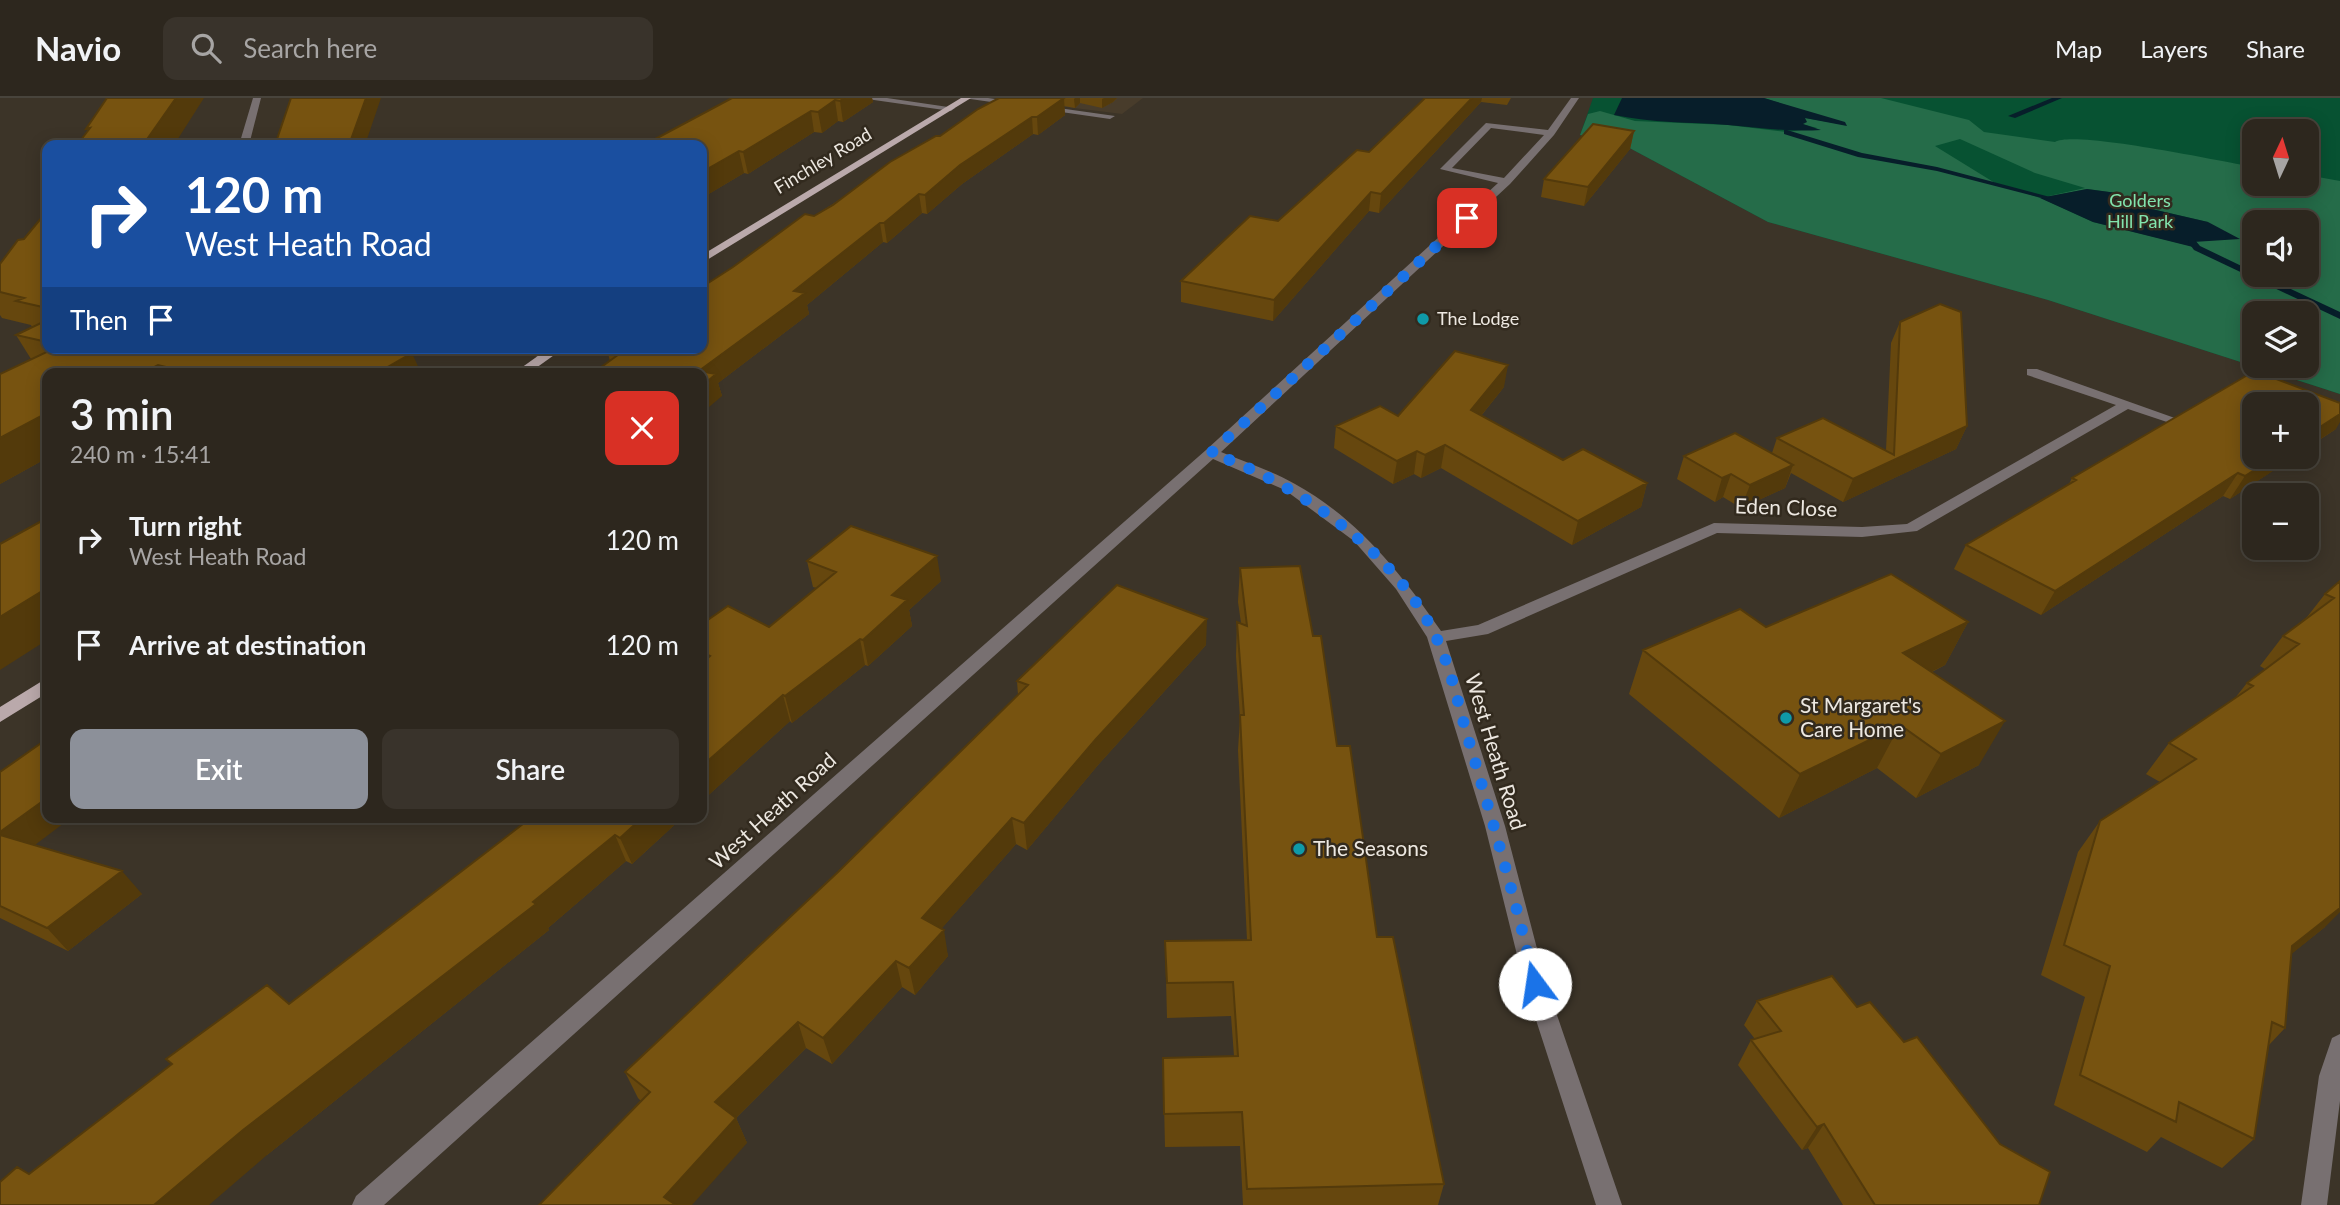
<!DOCTYPE html>
<meta charset="utf-8">
<style>
body{margin:0;font-family:Lato,sans-serif;background:#39332b;color:#f1f3f6;height:100vh;display:flex;flex-direction:column;font-size:26px;white-space:nowrap}
*{box-sizing:border-box;margin:0}
p{font-size:23px;color:#a7a5a4}
.icon{flex:none;width:38px;height:38px;fill:none;stroke:currentColor;stroke-width:2;stroke-linecap:round;stroke-linejoin:round}
.map{position:relative;flex:1;overflow:hidden}
.drawer{position:absolute;left:42px;top:270px;width:665px;height:455px;display:flex;flex-direction:column;background:#2d271e;border-radius:14px;box-shadow:0 4px 18px #0003,0 0 0 2px #48443c}
.drawer>*{flex:none}
.top-card{position:absolute;left:42px;top:42px;width:665px;height:214px;border-radius:14px;box-shadow:0 4px 18px #0003,0 0 0 2px #48443c;background:#1a4fa0;color:#fff;overflow:hidden}
.needle{width:46px;rotate:4deg}
.fabs{position:absolute;left:2242px;top:21px;display:grid;gap:14px}
.fabs a{display:grid;place-items:center;width:77px;height:77px;border-radius:14px;background:#2d271e;box-shadow:0 4px 18px #0003,0 0 0 2px #48443c;font-size:35px}
.pin{position:absolute;display:grid;place-items:center;width:60px;height:60px;color:#fff;margin:-30px;border-radius:14px;box-shadow:0 4px 10px #0006}
.me{position:absolute;width:77px;margin:-38px;rotate:346deg;stroke-linejoin:round;filter:drop-shadow(0 0 5px #0008)}
.turn{display:flex;align-items:center;gap:24px;height:147px;padding:0 28px;font-size:32px}
.turn .icon{width:91px;height:91px;stroke-width:2.5}
.turn b{display:block;font-size:49px;line-height:60px}
.then{display:flex;align-items:center;height:66px;padding:0 28px;background:#0003;gap:14px;font-size:26px}
.round{display:grid;place-items:center;flex:none;width:74px;height:74px;border-radius:14px;background:#39332b}
.summary{display:flex;align-items:center;justify-content:space-between;height:119px;padding:0 28px}
h1{font-size:42px;font-weight:600;line-height:52px}
.primary-button{display:flex;gap:14px;margin-top:auto;padding:14px 28px}
.primary-button a{flex:1;height:80px;border-radius:14px;background:#8c9099;color:#fff;font-size:28px;font-weight:600;line-height:80px;text-align:center}
.primary-button a+a{background:#39332b;color:#f1f3f6}
ul{padding:0;list-style:none}
li{display:flex;align-items:center;gap:21px;height:105px;padding:0 28px}
li div{flex:1}
li b{display:block;font-size:26px}
li em{font-style:normal}
header{display:flex;align-items:center;gap:42px;box-sizing:border-box;height:98px;padding:0 35px;background:#2d271e;border-bottom:2px solid #48443c}
header strong{font-size:33px}
nav{display:flex;gap:38px;margin-inline-start:auto;font-size:24px}
.search{width:490px;height:63px;background:#39332b;display:flex;align-items:center;gap:18px;box-sizing:border-box;padding:0 24px;border-radius:14px;color:#a7a5a4;font-size:26px}
.map>svg:first-child{display:block}
.built{fill:#483c2b}
.green{fill:#075232;fill-rule:evenodd}
.forest{fill:#256c49;fill-rule:evenodd}
.water{fill:#071e2a}
.lines{fill:none;stroke-linecap:round;stroke-linejoin:round}
.stream{fill:#071e2a;fill-rule:evenodd}
.minor{fill:#787071;fill-rule:evenodd}
.major{fill:#baa9ab;fill-rule:evenodd}
.wall{fill:#66470e}
.shaded-wall{fill:#533a0b}
.building{fill:#775310;stroke:#533a0b;stroke-width:2}
.route{stroke:#1a73e8;stroke-width:12;stroke-dasharray:0 21.6}
.culture-dot{fill:#0f9aa8;stroke:#322a1e;stroke-width:2.5}
.labels{text-anchor:middle;stroke-width:5;stroke-linejoin:round;paint-order:stroke}
.far-street-label{font-size:18px;fill:#ede8e1;stroke:#322a1e}
.far-park-label{font-size:18px;fill:#82e4ad;stroke:#322a1e}
.far-poi-label{font-size:18px;fill:#ede8e1;stroke:#322a1e;text-anchor:start}
.street-label{font-size:21px;fill:#ede8e1;stroke:#322a1e}
.poi-label{font-size:21px;fill:#ede8e1;stroke:#322a1e;text-anchor:start}
</style>
<header>
<strong>Navio</strong>
<div class="search"><svg class="icon" aria-label="search" viewBox="0 0 24 24"><circle cx="10" cy="10" r="6"/><path d="M15 15l6 6"/></svg>Search here</div>
<nav><a>Map</a><a>Layers</a><a>Share</a></nav>
</header>
<div class="map">
<svg width="2340" height="1107" viewBox="0 0 2340 1107">
<rect width="100%" height="100%" fill="#3c3428"/>
<path class="built" d="M 993,0 L 1143,0 L 1122,16 Z"/>
<path class="green" d="M 1593,0 L 2340,0 L 2340,296 L 2048,202 L 1768,124 L 1622,46 L 1580,37 ZM 2254,33 L 2306,33 L 2306,86 L 2254,86 ZM 2254,124 L 2306,124 L 2306,177 L 2254,177 ZM 2254,215 L 2306,215 L 2306,268 L 2254,268 Z"/>
<path class="forest" d="M 1764,0 L 1881,0 L 1969,22 L 1984,34 L 2055,44 C 2075,32 2223,64 2254,69 L 2254,86 L 2306,86 L 2307,77 L 2340,83 L 2340,296 L 2048,202 L 1768,124 L 1622,46 L 1580,37 L 1588,16 L 1600,13 L 1635,23 L 1728,27 L 1787,34 L 1817,30 L 1802,26 L 1805,20 L 1846,27 ZM 1960,41 L 2035,75 L 2085,90 L 2040,100 L 1995,85 L 1935,48 ZM 2087,91 L 2116,95 L 2143,109 L 2208,124 L 2192,144 L 2195,149 L 2093,124 L 2041,100 ZM 2254,124 L 2306,124 L 2306,177 L 2254,177 ZM 2254,215 L 2306,215 L 2306,268 L 2254,268 Z"/>
<path class="water" d="M 1622,0 L 1764,0 L 1845,24 L 1847,28 L 1805,20 L 1807,24 L 1803,26 L 1821,32 C 1789,34 1760,30 1728,27 C 1690,24 1652,25 1614,17 Z
M 2087,91 L 2117,95 L 2143,109 L 2208,124 L 2240,141 L 2193,144 L 2197,150 L 2093,124 L 2040,100 Z"/>
<g class="lines">
<path class="stream" d="M 2052,0 L 2062,0 L 2015,20 L 2008,18 Z
M 1787,32 L 1862,55 L 1937,69 L 2050,99 L 2046,101 L 1937,73 L 1858,59 L 1784,36 L 1784,32 Z
M 2189,142 L 2195,142 L 2200,148 L 2254,174 L 2254,177 L 2261,177 L 2340,214 L 2340,221 L 2194,152 L 2188,144 Z"/>
<path class="minor" d="M 253,0 L 261,0 L 249,47 L 239,47 Z
M 860,0 L 887,0 L 955,10 L 951,13 Z
M 963,0 L 988,0 L 1115,18 L 1110,21 Z
M 1571,0 L 1579,0 L 1554,37 L 1510,86 L 1221,354 C 1245,364 1272,373 1295,386 C 1357,420 1401,475 1441,533 L 1478,527 L 1714,425 L 1862,429 L 1907,426 L 2116,307 L 2027,277 L 2027,271 L 2037,271 L 2186,324 L 2179,328 L 2128,311 L 1917,433 L 1862,439 L 1717,435 L 1488,536 L 1446,543 L 1505,728 L 1546,885 L 1622,1107 L 1596,1107 L 1524,885 L 1485,728 L 1427,539 L 1396,491 L 1354,443 L 1285,392 L 1213,361 L 384,1107 L 352,1107 L 356,1098 L 1206,352 L 1498,85 L 1440,71 L 1486,25 L 1548,32 ZM 1491,30 L 1544,37 L 1504,80 L 1452,70 Z
M 508,250 L 533,250 L 552,257 L 546,261 Z
M 2340,936 L 2340,1003 L 2327,1107 L 2301,1107 L 2319,978 L 2332,940 Z"/>
<path class="major" d="M 961,0 L 971,0 L 702,165 L 702,157 Z
M 549,250 L 564,250 L 529,275 L 514,275 Z
M 47,580 L 47,595 L 0,624 L 0,609 Z"/>
</g>
<path class="wall" d="M 732,0 L 872,0 L 873,4 L 843,24 L 838,23 L 822,35 L 814,34 L 748,76 L 744,75 L 702,100 L 702,47 Z
M 999,0 L 1117,0 L 1113,4 L 1102,10 L 1080,5 L 1075,10 L 1064,8 L 1065,17 L 1038,37 L 1033,36 L 962,86 L 927,116 L 922,115 L 887,145 L 883,144 L 807,207 L 809,216 L 718,285 L 722,298 L 602,274 L 600,270 L 610,263 L 607,252 L 814,118 Z
M 1425,0 L 1511,0 L 1507,7 L 1481,4 L 1379,115 L 1369,113 L 1273,223 L 1181,204 L 1181,183 L 1278,123 L 1369,54 Z
M 1634,33 L 1630,51 L 1584,108 L 1541,99 L 1544,81 Z
M 47,113 L 47,250 L 392,250 L 421,275 L 47,275 L 47,360 L 0,386 L 0,276 L 31,261 L 16,237 L 32,229 L 31,227 L 2,220 L 0,217 L 0,166 L 24,141 Z
M 1900,224 L 1967,328 L 1956,351 L 1843,404 L 1791,375 L 1785,390 L 1741,410 L 1723,399 L 1715,404 L 1677,381 L 1684,358 L 1772,355 L 1777,340 L 1886,352 L 1891,245 Z
M 1504,289 L 1481,318 L 1563,362 L 1647,385 L 1641,409 L 1572,447 L 1441,370 L 1421,380 L 1414,376 L 1393,386 L 1334,350 L 1336,328 L 1398,318 Z
M 2336,331 L 2230,401 L 2223,398 L 2041,517 L 1954,471 L 1966,447 L 2069,386 L 2072,380 Z
M 807,463 L 941,483 L 909,512 L 912,528 L 868,568 L 865,567 L 792,625 L 790,623 L 702,703 L 702,526 L 769,529 L 817,490 L 813,489 Z
M 1240,470 L 1313,538 L 1377,839 L 1444,1086 L 1438,1107 L 1243,1107 L 1240,1048 L 1165,1049 L 1163,960 L 1234,958 L 1231,918 L 1167,920 L 1165,843 L 1247,842 L 1238,652 L 1240,620 L 1236,558 L 1237,524 L 1241,525 L 1238,504 Z
M 2340,483 L 2325,829 L 2291,856 L 2285,930 L 2269,947 L 2254,1041 L 2222,1070 L 2161,1039 L 2147,1054 L 2054,1007 L 2085,899 L 2041,877 L 2078,754 L 2100,723 L 2160,684 L 2146,676 L 2169,645 L 2235,600 L 2247,585 L 2265,571 L 2260,568 L 2283,538 L 2307,519 L 2325,496 Z
M 1968,524 L 1945,567 L 1932,574 L 1979,667 L 1916,700 L 1877,670 L 1779,720 L 1629,596 L 1643,552 L 1766,529 Z
M 1206,547 L 1098,667 L 1027,752 L 1016,746 L 941,831 L 948,858 L 915,897 L 902,889 L 832,966 L 806,950 L 736,1020 L 747,1045 L 641,1003 L 638,1000 L 625,974 L 838,774 L 1018,597 L 1017,583 Z
M 0,674 L 35,747 L 142,796 L 68,853 L 0,820 Z
M 532,719 L 683,719 L 632,766 L 626,763 L 548,830 L 549,832 L 267,1057 L 29,1076 L 289,906 Z
M 1757,903 L 1857,909 L 2039,1107 L 1843,1107 L 1808,1050 L 1802,1052 L 1738,967 L 1751,942 L 1755,941 L 1744,927 Z"/>
<path class="shaded-wall" d="M 176,0 L 204,0 L 174,47 L 143,47 Z
M 366,0 L 381,0 L 365,47 L 349,47 Z
M 844,0 L 872,0 L 873,4 L 843,24 L 840,3 Z
M 1064,0 L 1065,17 L 1038,37 L 1037,19 Z
M 1075,0 L 1080,0 L 1080,5 L 1075,10 L 1074,1 Z
M 1104,0 L 1117,0 L 1113,4 L 1102,10 L 1102,1 Z
M 1472,0 L 1482,0 L 1481,4 L 1379,115 L 1381,96 Z
M 835,2 L 838,23 L 822,35 L 818,14 Z
M 811,13 L 814,34 L 748,76 L 743,54 Z
M 1032,19 L 1033,36 L 962,86 L 927,116 L 925,97 L 960,67 Z
M 1634,33 L 1630,51 L 1584,108 L 1588,89 Z
M 739,53 L 744,75 L 702,100 L 702,74 Z
M 1371,94 L 1369,113 L 1273,223 L 1274,202 Z
M 919,96 L 922,115 L 887,145 L 884,125 Z
M 880,125 L 883,144 L 807,207 L 809,216 L 718,285 L 722,298 L 702,315 L 702,288 L 699,273 L 794,193 Z
M 412,255 L 421,275 L 377,275 Z
M 158,267 L 163,275 L 143,275 Z
M 1508,267 L 1504,289 L 1467,335 L 1471,312 Z
M 47,315 L 47,360 L 0,386 L 0,340 Z
M 2340,316 L 2340,324 L 2336,331 L 2306,350 L 2306,338 Z
M 1967,328 L 1956,351 L 1843,404 L 1853,381 Z
M 1445,347 L 1441,370 L 1421,380 L 1425,357 Z
M 1417,353 L 1414,376 L 1393,386 L 1397,363 Z
M 2275,359 L 2294,359 L 2230,401 L 2245,378 Z
M 1793,367 L 1785,390 L 1741,410 L 1750,387 Z
M 2238,375 L 2223,398 L 2041,517 L 2055,493 Z
M 1731,376 L 1723,399 L 1715,404 L 1722,380 Z
M 1647,385 L 1641,409 L 1572,447 L 1578,423 Z
M 937,458 L 941,483 L 909,512 L 912,528 L 868,568 L 863,542 L 892,497 Z
M 47,490 L 47,542 L 0,572 L 0,519 Z
M 1207,521 L 1206,547 L 1098,667 L 1027,752 L 1024,725 L 1096,641 Z
M 1968,524 L 1945,567 L 1882,598 L 1903,555 Z
M 860,541 L 865,567 L 792,625 L 785,598 Z
M 783,597 L 790,623 L 702,703 L 702,668 Z
M 2005,623 L 1979,667 L 1916,700 L 1941,656 Z
M 1900,627 L 1877,670 L 1779,720 L 1800,676 Z
M 47,700 L 47,719 L 72,719 L 19,759 L 0,738 L 0,734 Z
M 643,719 L 683,719 L 632,766 L 620,740 Z
M 1012,720 L 1016,746 L 927,847 L 922,820 Z
M 615,737 L 626,763 L 548,830 L 549,832 L 267,1057 L 209,1107 L 154,1107 L 243,1032 L 533,804 Z
M 122,773 L 142,796 L 68,853 L 47,830 Z
M 2340,810 L 2340,814 L 2325,829 L 2263,879 L 2292,848 Z
M 944,832 L 948,858 L 915,897 L 909,870 Z
M 896,863 L 902,889 L 832,966 L 823,940 Z
M 798,924 L 806,950 L 726,1030 L 715,1004 Z
M 736,1020 L 747,1045 L 692,1107 L 669,1107 L 664,1099 Z
M 1824,1026 L 1808,1050 L 1802,1052 L 1817,1029 Z"/>
<path class="building" d="M 107,0 L 176,0 L 143,47 L 77,47 L 90,30 L 86,31 Z
M 291,0 L 366,0 L 349,47 L 275,47 Z
M 732,0 L 844,0 L 840,3 L 835,2 L 818,14 L 811,13 L 743,54 L 739,53 L 702,74 L 702,47 L 644,47 Z
M 999,0 L 1064,0 L 1037,19 L 1032,19 L 960,67 L 925,97 L 919,96 L 884,125 L 880,125 L 794,193 L 805,195 L 699,273 L 716,276 L 702,288 L 702,275 L 600,275 L 606,271 L 600,270 L 622,254 L 607,252 L 609,250 L 702,250 L 702,189 L 733,169 L 805,116 L 814,118 L 833,107 L 890,64 L 936,38 L 940,38 L 978,11 Z
M 1425,0 L 1472,0 L 1381,96 L 1371,94 L 1274,202 L 1181,183 L 1250,118 L 1278,123 L 1357,52 L 1369,54 Z
M 1593,26 L 1634,33 L 1588,89 L 1544,81 Z
M 47,113 L 47,210 L 16,203 L 24,200 L 0,194 L 0,166 L 18,142 L 24,141 Z
M 1940,206 L 1961,214 L 1967,328 L 1853,381 L 1777,340 L 1823,320 L 1894,357 L 1900,224 Z
M 47,222 L 47,244 L 16,237 Z
M 55,250 L 392,250 L 412,255 L 377,275 L 191,275 L 158,267 L 143,275 L 47,275 L 47,315 L 0,340 L 0,276 Z
M 1455,253 L 1508,267 L 1471,312 L 1563,362 L 1583,351 L 1647,385 L 1578,423 L 1445,347 L 1425,357 L 1417,353 L 1397,363 L 1336,328 L 1380,308 L 1398,318 Z
M 2251,275 L 2260,279 L 2263,276 L 2340,305 L 2340,316 L 2306,338 L 2306,306 L 2254,306 L 2254,359 L 2275,359 L 2245,378 L 2238,375 L 2055,493 L 1966,447 L 2076,382 L 2072,380 Z
M 1735,335 L 1793,367 L 1750,387 L 1731,376 L 1722,380 L 1684,358 Z
M 47,420 L 47,490 L 0,519 L 0,446 Z
M 851,428 L 937,458 L 892,497 L 907,502 L 863,542 L 860,541 L 785,598 L 783,597 L 702,668 L 702,565 L 710,558 L 702,554 L 702,526 L 728,508 L 769,529 L 836,474 L 807,463 Z
M 1300,468 L 1313,538 L 1321,538 L 1337,648 L 1350,648 L 1377,839 L 1393,839 L 1444,1086 L 1247,1091 L 1242,1014 L 1164,1016 L 1163,960 L 1238,958 L 1233,884 L 1167,885 L 1165,843 L 1251,842 L 1240,617 L 1244,617 L 1237,524 L 1247,528 L 1240,470 Z
M 1891,476 L 1968,524 L 1903,555 L 2005,623 L 1941,656 L 1900,627 L 1800,676 L 1643,552 L 1740,511 L 1766,529 Z
M 2340,483 L 2340,810 L 2292,848 L 2285,930 L 2272,924 L 2254,1041 L 2179,1004 L 2176,1024 L 2080,977 L 2110,868 L 2064,847 L 2100,723 L 2196,661 L 2169,645 L 2253,588 L 2247,585 L 2299,546 L 2283,538 L 2334,500 L 2325,496 Z
M 1117,487 L 1207,521 L 1096,641 L 1024,725 L 1012,720 L 922,820 L 944,832 L 909,870 L 896,863 L 823,940 L 798,924 L 715,1004 L 736,1020 L 664,1099 L 676,1107 L 539,1107 L 650,994 L 625,974 L 838,774 L 1028,587 L 1017,583 Z
M 47,641 L 47,700 L 0,734 L 0,674 Z
M 532,719 L 643,719 L 620,740 L 615,737 L 533,804 L 536,806 L 243,1032 L 154,1107 L 0,1107 L 0,1084 L 17,1069 L 29,1076 L 172,966 L 166,961 L 267,887 L 289,906 Z
M 0,737 L 122,773 L 47,830 L 0,808 Z
M 1832,878 L 1857,909 L 1870,904 L 1904,944 L 1917,939 L 2000,1046 L 2050,1074 L 2039,1107 L 1875,1107 L 1824,1026 L 1817,1029 L 1751,942 L 1781,933 L 1757,903 Z"/>
<g class="lines">
<path class="route" d="M 1467,120 L 1211,355 C 1297,385 1396,454 1436,539 C 1451,569 1458,607 1468,640 C 1492,721 1516,803 1535,886"/>
</g>
<g class="culture-dot">
<circle cx="1423" cy="221" r="7"/>
<circle cx="1786" cy="620" r="7"/>
<circle cx="1299" cy="751" r="7"/>
</g>
<g class="labels">
<g class="far-street-label">
<text transform="translate(823 63) rotate(-31)" y="6">Finchley Road</text>
</g>
<g class="far-park-label">
<text x="2140" y="109">Golders<tspan x="2140" dy="21">Hill Park</tspan></text>
</g>
<g class="far-poi-label">
<text x="1437" y="227">The Lodge</text>
</g>
<g class="street-label">
<text transform="translate(1786 410) rotate(2)" y="7">Eden Close</text>
<text transform="translate(1495 654) rotate(73)" y="7">West Heath Road</text>
<text transform="translate(773 713) rotate(-42)" y="7">West Heath Road</text>
</g>
<g class="poi-label">
<text x="1800" y="615">St Margaret's<tspan x="1800" dy="24">Care Home</tspan></text>
<text x="1313" y="758">The Seasons</text>
</g>
</g>
</svg>
<div class="fabs">
<a><svg class="needle" viewBox="-14 -14 28 28"><path d="M0-13l5 13h-10z" fill="#e53935"/><path d="M0 13l5-13h-10z" fill="#a7a5a4"/></svg></a>
<a><svg class="icon" aria-label="sound" viewBox="0 0 24 24"><path d="M4 9h4l5-4v14l-5-4H4zM17 9q2 3 0 6"/></svg></a>
<a><svg class="icon" aria-label="layers" viewBox="0 0 24 24"><path d="M12 4l9 5-9 5-9-5zM3 14l9 5 9-5"/></svg></a>
<a>+</a>
<a>−</a>
</div>
<div class="pin" style="left:1467px;top:120px;background:#d93025"><svg class="icon" aria-label="arrive" viewBox="0 0 24 24"><path d="M6 21V4h12l-3 4 3 4H6"/></svg></div>
<svg class="me" style="left:1535px;top:886px" viewBox="-20 -20 40 40"><circle r="19" fill="#fff"/><path d="M0-13L10 11 0 6-10 11z" fill="#1a73e8"/></svg>
<div class="top-card">
<div class="turn"><svg class="icon" aria-label="right" viewBox="0 0 24 24"><path d="M7 20v-9h11M14 6l5 5-5 5"/></svg><div><b>120 m</b>West Heath Road</div></div>
<div class="then">Then<svg class="icon" aria-label="arrive" viewBox="0 0 24 24"><path d="M6 21V4h12l-3 4 3 4H6"/></svg></div>
</div>
<section class="drawer">
<div class="summary"><div><h1>3 min</h1><p>240 m · 15:41</p></div><a class="round" style="background:#d93025;color:#fff"><svg class="icon" aria-label="close" viewBox="0 0 24 24"><path d="M6 6l12 12M18 6L6 18"/></svg></a></div>
<ul>
<li><svg class="icon" aria-label="right" viewBox="0 0 24 24"><path d="M7 20v-9h11M14 6l5 5-5 5"/></svg><div><b>Turn right</b><p>West Heath Road</p></div><em>120 m</em></li>
<li><svg class="icon" aria-label="arrive" viewBox="0 0 24 24"><path d="M6 21V4h12l-3 4 3 4H6"/></svg><div><b>Arrive at destination</b></div><em>120 m</em></li>
</ul>
<div class="primary-button"><a>Exit</a><a>Share</a></div>
</section>
</div>
